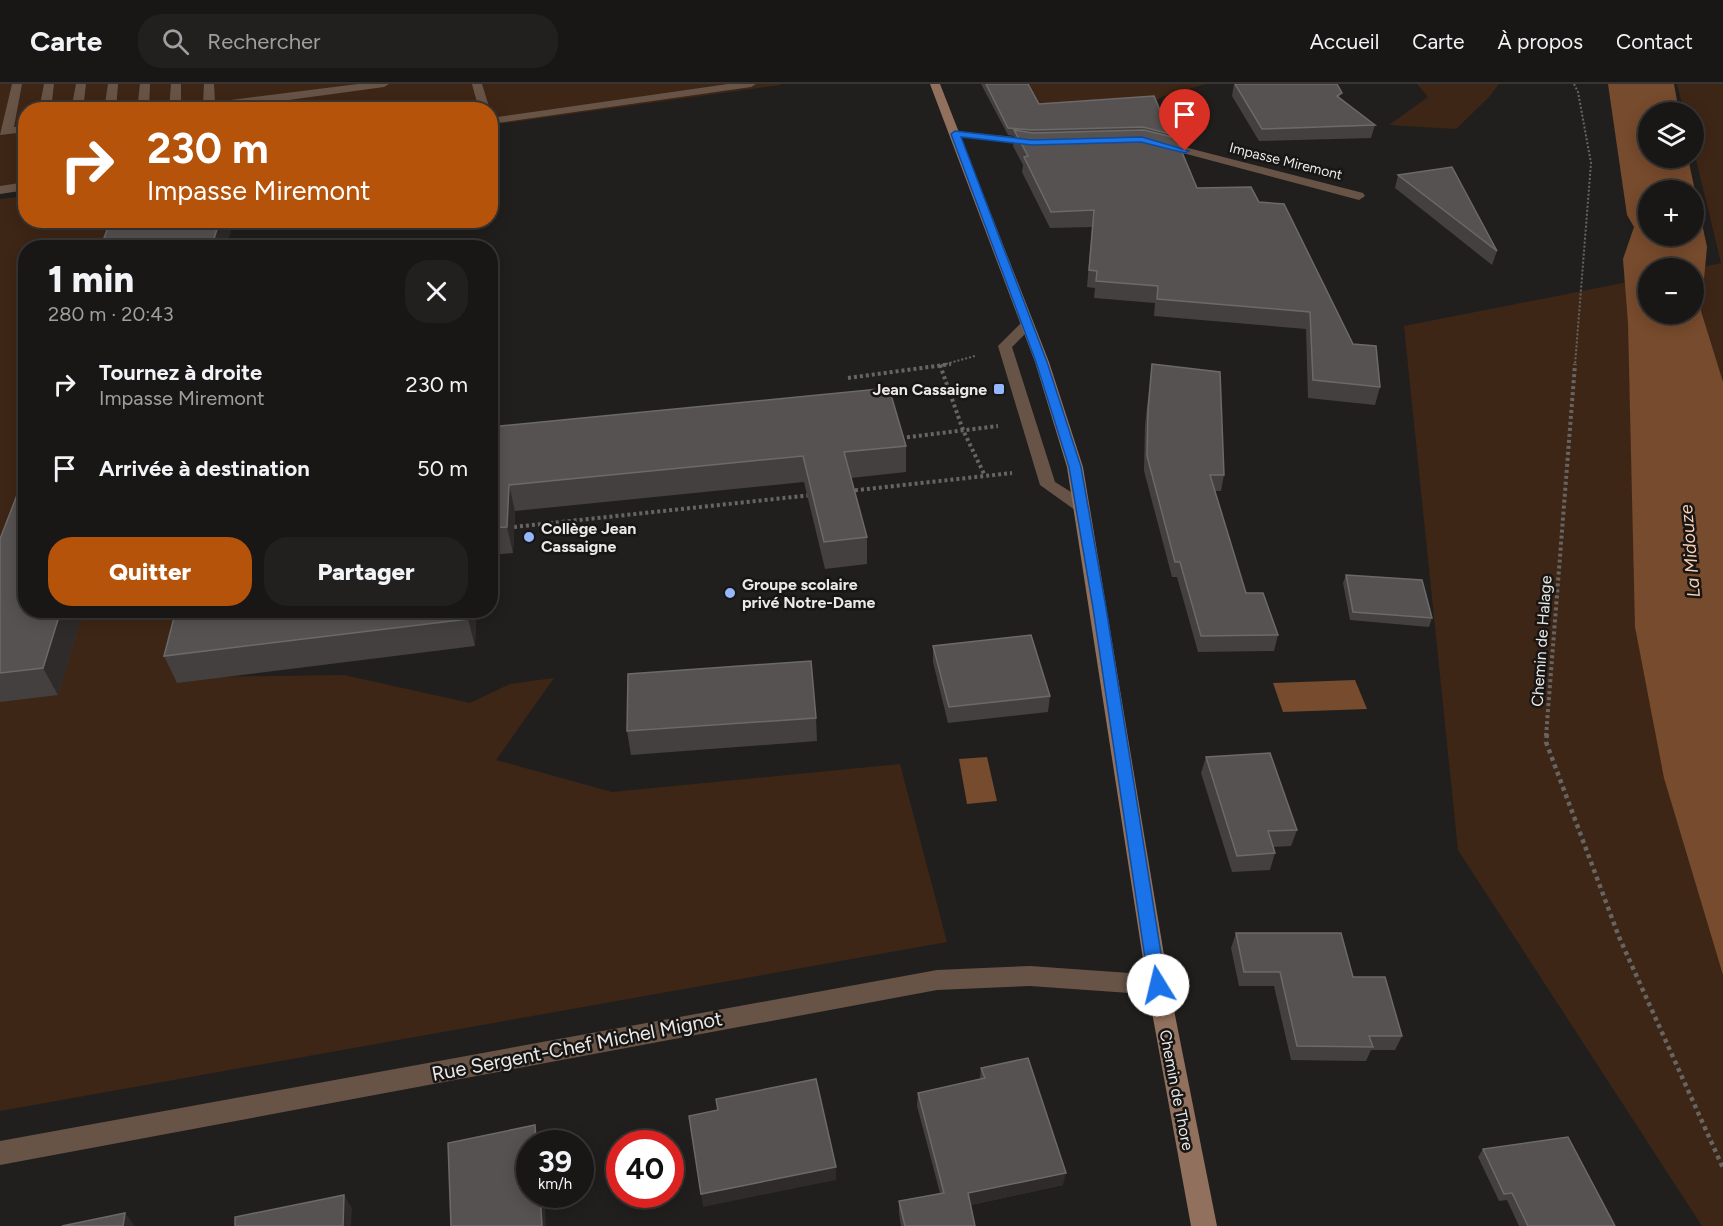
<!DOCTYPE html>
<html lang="fr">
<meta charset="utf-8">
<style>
body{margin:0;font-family:Figtree,sans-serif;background:#22201f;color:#f1f3f6;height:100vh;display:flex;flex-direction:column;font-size:22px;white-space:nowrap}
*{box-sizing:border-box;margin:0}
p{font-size:20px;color:#9f9fa1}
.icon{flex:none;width:33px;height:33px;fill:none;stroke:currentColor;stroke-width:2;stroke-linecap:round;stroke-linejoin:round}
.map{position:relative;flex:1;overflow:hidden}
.panel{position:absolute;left:18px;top:156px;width:480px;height:378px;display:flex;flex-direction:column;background:#191716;border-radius:24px;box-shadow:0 3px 15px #0003,0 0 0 2px #373635}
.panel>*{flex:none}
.hud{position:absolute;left:18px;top:18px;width:480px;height:126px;border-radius:24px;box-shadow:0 3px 15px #0003,0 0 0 2px #373635;background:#b45309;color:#fff;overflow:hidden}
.fabs{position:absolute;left:1638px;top:18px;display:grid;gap:12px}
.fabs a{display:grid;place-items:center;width:66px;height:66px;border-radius:50%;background:#191716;box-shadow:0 3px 15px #0003,0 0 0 2px #373635;font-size:30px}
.speed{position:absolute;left:516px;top:1046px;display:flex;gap:12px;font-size:30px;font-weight:700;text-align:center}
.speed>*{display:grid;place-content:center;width:78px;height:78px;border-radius:50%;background:#191716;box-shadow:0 3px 15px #0003,0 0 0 2px #373635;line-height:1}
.speed small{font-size:15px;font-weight:400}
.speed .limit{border:9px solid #d22;background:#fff;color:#111}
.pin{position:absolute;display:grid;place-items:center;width:51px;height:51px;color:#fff;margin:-62px -26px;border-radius:50% 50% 50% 0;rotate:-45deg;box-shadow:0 0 6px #0007}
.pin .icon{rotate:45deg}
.me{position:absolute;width:66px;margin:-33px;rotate:351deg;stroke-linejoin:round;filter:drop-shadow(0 0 4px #0008)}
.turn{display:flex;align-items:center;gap:21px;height:126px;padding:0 30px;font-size:27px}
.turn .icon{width:78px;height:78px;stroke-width:2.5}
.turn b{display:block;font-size:42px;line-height:51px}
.round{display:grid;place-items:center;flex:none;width:63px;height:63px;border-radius:24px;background:#22201f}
.head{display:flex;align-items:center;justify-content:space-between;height:102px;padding:0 30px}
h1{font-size:36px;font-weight:800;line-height:45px}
.primary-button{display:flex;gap:12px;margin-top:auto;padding:12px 30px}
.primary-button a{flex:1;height:69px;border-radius:24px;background:#b45309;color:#fff;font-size:24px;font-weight:800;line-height:69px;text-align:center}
.primary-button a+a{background:#22201f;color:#f1f3f6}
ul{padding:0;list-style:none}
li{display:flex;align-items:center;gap:18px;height:84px;padding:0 30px}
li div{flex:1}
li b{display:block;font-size:22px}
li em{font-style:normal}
header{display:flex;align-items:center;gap:36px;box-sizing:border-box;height:84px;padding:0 30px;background:#191716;border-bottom:2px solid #373635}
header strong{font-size:28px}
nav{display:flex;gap:33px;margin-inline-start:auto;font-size:21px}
.search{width:420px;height:54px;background:#22201f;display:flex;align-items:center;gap:15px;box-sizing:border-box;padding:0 21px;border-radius:24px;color:#9f9fa1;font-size:22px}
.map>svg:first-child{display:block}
.green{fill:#3e2616}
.water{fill:#774b2d;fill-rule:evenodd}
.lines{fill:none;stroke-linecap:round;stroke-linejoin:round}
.path-far2{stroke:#676563;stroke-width:2;stroke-dasharray:2 2;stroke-linecap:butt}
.path-far1{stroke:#676563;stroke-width:4;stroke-dasharray:3 3;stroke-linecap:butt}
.path{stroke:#676563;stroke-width:4.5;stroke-dasharray:4 4;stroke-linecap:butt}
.lane{fill:#685447;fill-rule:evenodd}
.street{fill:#685447;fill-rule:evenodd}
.secondary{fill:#91715d;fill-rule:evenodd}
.wall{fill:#43403f}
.shaded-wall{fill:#2e2b2a}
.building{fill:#555251;stroke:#6c6a69;stroke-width:1.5}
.route{fill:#1a73e8;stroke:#114b97;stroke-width:1.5}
.poi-dot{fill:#95b7fd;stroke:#181614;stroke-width:2}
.labels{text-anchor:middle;stroke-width:5;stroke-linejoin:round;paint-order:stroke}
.far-street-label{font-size:14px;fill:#ebe9e8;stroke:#181614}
.poi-label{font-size:16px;font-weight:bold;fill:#ebe9e8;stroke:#181614;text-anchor:start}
.street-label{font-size:16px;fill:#ebe9e8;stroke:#181614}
.water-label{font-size:18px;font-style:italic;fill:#faceb2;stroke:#181614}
.near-street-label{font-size:20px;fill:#ebe9e8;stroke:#181614}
</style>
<header>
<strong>Carte</strong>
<div class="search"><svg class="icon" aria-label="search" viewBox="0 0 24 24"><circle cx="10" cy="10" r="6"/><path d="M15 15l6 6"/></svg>Rechercher</div>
<nav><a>Accueil</a><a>Carte</a><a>À propos</a><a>Contact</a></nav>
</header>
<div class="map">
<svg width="1723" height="1142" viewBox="0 0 1723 1142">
<rect width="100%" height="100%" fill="#211f1d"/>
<path class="green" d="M 0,0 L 780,0 L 781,1 L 491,41 L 490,26 L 26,26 L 25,106 L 0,110 Z
M 1023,0 L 1206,0 L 1164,12 L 1111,38 L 1026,15 Z
M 1417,0 L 1499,0 L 1489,13 L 1456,45 L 1389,41 L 1428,13 Z
M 1677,0 L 1723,0 L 1723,1142 L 1702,1142 L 1458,766 L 1404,242 L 1648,194 L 1648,230 L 1694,230 L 1694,185 L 1721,179 L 1694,67 L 1694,28 L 1684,28 Z
M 25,112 L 26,136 L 127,137 L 131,163 L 26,164 L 26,526 L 187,527 L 197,593 L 344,591 L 470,619 L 510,600 L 554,594 L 496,676 L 612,708 L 900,680 L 947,858 L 0,1027 L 0,115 Z"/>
<path class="water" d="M 1608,0 L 1674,0 L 1679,28 L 1648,28 L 1648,74 L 1688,74 L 1707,163 L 1701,227 L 1723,298 L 1723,891 L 1664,694 L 1635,543 L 1628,239 L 1623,175 L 1634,143 L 1627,131 ZM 1648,106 L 1694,106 L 1694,152 L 1648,152 ZM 1648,184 L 1694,184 L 1694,230 L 1648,230 Z
M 1355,596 L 1367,625 L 1283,628 L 1273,599 Z
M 987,673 L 997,717 L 967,720 L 959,675 Z"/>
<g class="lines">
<path class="path-far2" d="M 1574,0 L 1578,8 L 1591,79 L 1575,281
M 942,281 L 975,272"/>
<path class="path-far1" d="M 940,281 L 963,346 L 985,392
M 848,294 L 951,280
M 901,354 L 998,342
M 849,407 L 1012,389
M 514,443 L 812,411
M 1546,652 L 1575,280"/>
<path class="path" d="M 1547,650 L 1546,658 L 1619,853 L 1723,1084"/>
<path class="lane" d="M 12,0 L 22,0 L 14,43 L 26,42 L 26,48 L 0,51 Z
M 44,0 L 54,0 L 51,26 L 39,26 Z
M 76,0 L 86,0 L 83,26 L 71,26 Z
M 108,0 L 118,0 L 116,26 L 104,26 Z
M 140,0 L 150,0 L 149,26 L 137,26 Z
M 171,0 L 181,0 L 181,23 L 203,20 L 204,0 L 214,0 L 215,18 L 358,0 L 389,0 L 384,3 L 215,26 L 169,26 Z
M 472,0 L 482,0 L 490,26 L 479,26 Z
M 728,0 L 756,0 L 751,3 L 490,40 L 490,34 Z
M 26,98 L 26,106 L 0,110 L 0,102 Z
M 1027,237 L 1034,241 L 1012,263 L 1055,398 L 1087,418 L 1089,422 L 1087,426 L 1075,426 L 1040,401 L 998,262 L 1022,238 Z"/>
<path class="street" d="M 955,47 L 1037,55 L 1043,58 L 1037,61 L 951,52 L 949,50 Z
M 1157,56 L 1363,109 L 1365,112 L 1359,116 L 1153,61 L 1151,59 Z
M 1030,882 L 1158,891 L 1166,894 L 1169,901 L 1166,908 L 1158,911 L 1030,902 L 937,906 L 0,1081 L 0,1057 L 937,886 Z"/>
<path class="secondary" d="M 930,0 L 940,0 L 1049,278 L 1083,383 L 1169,901 L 1217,1142 L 1191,1142 L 1147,901 L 1067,383 L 1035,278 Z"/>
</g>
<path class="wall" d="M 981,0 L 1028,0 L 1039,20 L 1154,12 L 1170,50 L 1170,52 L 1197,104 L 1259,118 L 1353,260 L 1380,303 L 1375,321 L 1308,314 L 1306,245 L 1154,232 L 1155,219 L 1094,214 L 1095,204 L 1087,203 L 1092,143 L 1050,144 L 1022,88 L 1023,81 L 1013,62 L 1014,52 L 1008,51 Z
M 1234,0 L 1337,0 L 1340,15 L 1375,41 L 1371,54 L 1259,57 L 1232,12 Z
M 1398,91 L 1497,167 L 1492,181 L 1395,104 Z
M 1152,280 L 1224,391 L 1221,407 L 1215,407 L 1246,509 L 1278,551 L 1274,567 L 1198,568 L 1177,493 L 1172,493 L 1144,387 L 1145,341 Z
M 490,343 L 906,362 L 906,388 L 851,394 L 867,453 L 867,480 L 825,485 L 804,398 L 515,427 L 513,469 L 490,471 Z
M 0,455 L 26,526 L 84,526 L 58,611 L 0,618 Z
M 1346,491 L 1432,534 L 1429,543 L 1350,536 L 1343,499 Z
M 176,526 L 476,526 L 475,562 L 177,599 L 164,572 Z
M 933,562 L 1050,612 L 1048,628 L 948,639 L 933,578 Z
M 816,634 L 817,657 L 631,671 L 627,647 Z
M 1206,673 L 1297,746 L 1291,762 L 1273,763 L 1275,769 L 1270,786 L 1232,788 L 1201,689 Z
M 1236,849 L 1353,893 L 1402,952 L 1395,966 L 1371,966 L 1366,977 L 1291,976 L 1274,902 L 1239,902 L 1231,864 Z
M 981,984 L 1063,1101 L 971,1121 L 975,1142 L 901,1142 L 899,1129 L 899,1117 L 940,1109 L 917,1022 L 918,1009 L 980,995 Z
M 1483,1065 L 1615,1142 L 1519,1142 L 1507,1116 L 1499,1117 L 1478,1073 Z"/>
<path class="shaded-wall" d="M 220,136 L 234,136 L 226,164 L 211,164 Z
M 509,401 L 515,427 L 513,469 L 507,443 Z
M 61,526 L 84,526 L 58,611 L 43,584 Z
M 468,526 L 476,526 L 475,562 L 468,535 Z
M 535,1041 L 540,1056 L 540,1059 L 536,1059 Z
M 836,1083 L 836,1096 L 703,1123 L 701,1110 Z
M 1066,1089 L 1063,1101 L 967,1122 L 968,1109 Z
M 540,1110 L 544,1110 L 546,1142 L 542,1142 Z
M 344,1111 L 352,1124 L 351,1142 L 343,1142 Z
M 125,1129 L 135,1142 L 123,1142 Z"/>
<path class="building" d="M 986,0 L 1028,0 L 1039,20 L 1154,12 L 1170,50 L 1143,43 L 1033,46 L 1008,44 Z
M 1235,0 L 1337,0 L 1342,9 L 1337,12 L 1375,41 L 1262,45 Z
M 1014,46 L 1033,49 L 1144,46 L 1176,54 L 1197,104 L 1251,103 L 1259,118 L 1284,120 L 1353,260 L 1376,262 L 1380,303 L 1313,296 L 1310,228 L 1157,215 L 1158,202 L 1096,197 L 1097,187 L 1089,186 L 1094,126 L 1051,128 L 1024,73 L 1028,72 Z
M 1452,83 L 1497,167 L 1398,91 Z
M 111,136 L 220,136 L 211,164 L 100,164 Z
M 1152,280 L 1220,288 L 1224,391 L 1210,391 L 1246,509 L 1263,509 L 1278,551 L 1201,552 L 1180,478 L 1175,478 L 1147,372 L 1148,326 Z
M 889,304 L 906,362 L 844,368 L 867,453 L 824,458 L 803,372 L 509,401 L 507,443 L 490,444 L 490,343 Z
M 26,388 L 26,526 L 61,526 L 43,584 L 0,589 L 0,455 Z
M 1346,491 L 1422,496 L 1432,534 L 1353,528 Z
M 176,526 L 468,526 L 468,535 L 164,572 Z
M 1031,551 L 1050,612 L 949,623 L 933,562 Z
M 811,577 L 816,634 L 627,647 L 628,590 Z
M 1270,669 L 1297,746 L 1268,747 L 1275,769 L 1237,772 L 1206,673 Z
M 1236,849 L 1341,849 L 1353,893 L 1385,893 L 1402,952 L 1369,952 L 1373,963 L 1297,962 L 1280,888 L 1244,888 Z
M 1028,974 L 1066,1089 L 968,1109 L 975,1142 L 905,1142 L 899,1117 L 944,1109 L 918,1009 L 985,994 L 981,984 Z
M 816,995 L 836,1083 L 701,1110 L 689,1032 L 718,1026 L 716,1015 Z
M 535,1041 L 536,1059 L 530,1059 L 530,1110 L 540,1110 L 542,1142 L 451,1142 L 448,1059 Z
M 1568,1053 L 1615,1142 L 1528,1142 L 1512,1109 L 1504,1110 L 1483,1065 Z
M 344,1111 L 343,1142 L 235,1142 L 235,1133 Z
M 125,1129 L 123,1142 L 62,1142 Z"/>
<path class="route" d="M 955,47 L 1032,56 L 1142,53 L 1189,67 L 1185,69 L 1141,58 L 1032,61 L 961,53 L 1047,278 L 1081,383 L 1106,524 L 1166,901 L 1164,906 L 1158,908 L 1152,906 L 1149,901 L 1093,524 L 1069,383 L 1036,278 L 951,50 Z"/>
<g class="poi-dot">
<rect x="993" y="299" width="12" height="12" rx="3"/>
<circle cx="529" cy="453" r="6"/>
<circle cx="730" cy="509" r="6"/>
</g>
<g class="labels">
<g class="far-street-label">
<text transform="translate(1286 77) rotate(14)" y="5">Impasse Miremont</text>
</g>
<g class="poi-label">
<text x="987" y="311" text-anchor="end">Jean Cassaigne</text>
<text x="541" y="450">Collège Jean<tspan x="541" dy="18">Cassaigne</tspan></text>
<text x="742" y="506">Groupe scolaire<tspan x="742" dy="18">privé Notre-Dame</tspan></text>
</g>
<g class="street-label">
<text transform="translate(1541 557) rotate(-86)" y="6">Chemin de Halage</text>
<text transform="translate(1177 1006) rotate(79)" y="6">Chemin de Thore</text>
</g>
<g class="water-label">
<text transform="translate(1690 467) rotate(-95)" y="6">La Midouze</text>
</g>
<g class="near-street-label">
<text transform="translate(577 962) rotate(-11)" y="7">Rue Sergent-Chef Michel Mignot</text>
</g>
</g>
</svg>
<div class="fabs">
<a><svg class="icon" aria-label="layers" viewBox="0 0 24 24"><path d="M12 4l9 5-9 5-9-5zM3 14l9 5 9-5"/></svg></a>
<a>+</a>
<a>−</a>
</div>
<div class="speed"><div>39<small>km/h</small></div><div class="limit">40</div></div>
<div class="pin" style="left:1185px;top:67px;background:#d93025"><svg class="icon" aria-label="arrive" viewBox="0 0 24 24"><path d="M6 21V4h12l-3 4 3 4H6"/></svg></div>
<svg class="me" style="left:1158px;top:901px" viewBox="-20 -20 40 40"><circle r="19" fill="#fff"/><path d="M0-13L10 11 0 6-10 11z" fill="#1a73e8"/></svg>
<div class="hud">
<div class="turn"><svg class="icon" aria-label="right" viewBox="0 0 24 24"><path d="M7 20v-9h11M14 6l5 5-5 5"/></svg><div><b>230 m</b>Impasse Miremont</div></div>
</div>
<section class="panel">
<div class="head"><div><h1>1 min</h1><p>280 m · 20:43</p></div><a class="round"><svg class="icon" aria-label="close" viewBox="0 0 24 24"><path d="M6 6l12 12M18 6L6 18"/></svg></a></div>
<ul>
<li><svg class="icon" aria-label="right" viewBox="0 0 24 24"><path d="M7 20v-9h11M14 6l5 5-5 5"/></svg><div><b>Tournez à droite</b><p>Impasse Miremont</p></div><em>230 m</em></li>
<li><svg class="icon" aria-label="arrive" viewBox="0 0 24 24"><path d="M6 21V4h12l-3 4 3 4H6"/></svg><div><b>Arrivée à destination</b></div><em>50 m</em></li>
</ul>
<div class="primary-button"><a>Quitter</a><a>Partager</a></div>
</section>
</div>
